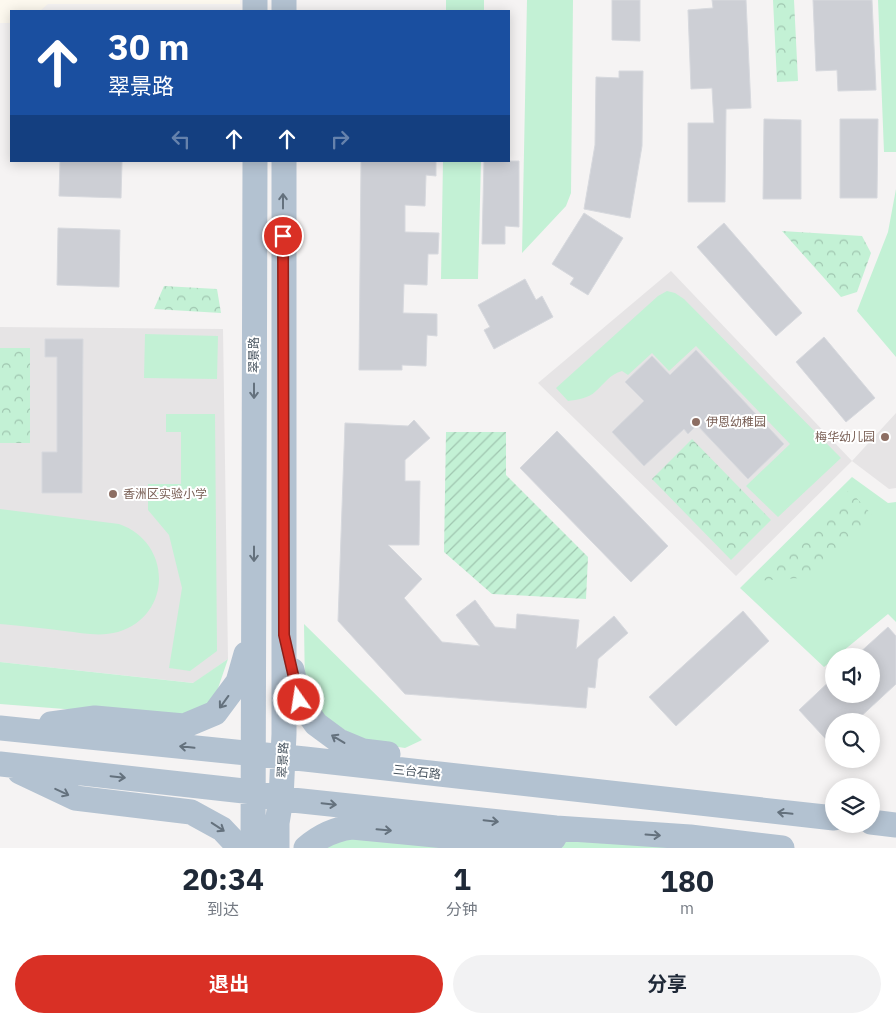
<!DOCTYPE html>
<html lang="zh">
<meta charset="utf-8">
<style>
body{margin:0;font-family:"IBM Plex Sans","Noto Sans SC",sans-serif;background:#f2f2f3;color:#1f2937;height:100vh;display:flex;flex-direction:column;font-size:19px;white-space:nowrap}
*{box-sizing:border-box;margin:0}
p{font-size:16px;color:#747a83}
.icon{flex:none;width:28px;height:28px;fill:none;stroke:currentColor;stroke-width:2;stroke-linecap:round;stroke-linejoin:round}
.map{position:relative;height:848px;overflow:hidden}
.panel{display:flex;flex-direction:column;background:#fff;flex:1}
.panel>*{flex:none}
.top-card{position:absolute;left:10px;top:10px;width:500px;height:152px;border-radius:0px;box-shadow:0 2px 12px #0003;background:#1a4fa0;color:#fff;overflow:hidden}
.fabs{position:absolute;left:825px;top:648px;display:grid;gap:10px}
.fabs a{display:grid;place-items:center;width:55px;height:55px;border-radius:50%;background:#fff;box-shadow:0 2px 12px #0003;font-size:25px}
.pin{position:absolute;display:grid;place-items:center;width:42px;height:42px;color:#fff;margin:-21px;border:2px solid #fff;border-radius:50%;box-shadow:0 1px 5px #0007}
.me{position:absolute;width:55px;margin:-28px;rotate:347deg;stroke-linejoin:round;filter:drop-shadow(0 0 4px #0008)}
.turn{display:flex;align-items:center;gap:18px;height:105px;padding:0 15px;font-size:22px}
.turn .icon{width:65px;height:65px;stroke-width:2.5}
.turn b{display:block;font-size:35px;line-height:42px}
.lanes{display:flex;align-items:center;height:48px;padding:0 15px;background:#0003;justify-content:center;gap:25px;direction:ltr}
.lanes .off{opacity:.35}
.eta{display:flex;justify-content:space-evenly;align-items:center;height:85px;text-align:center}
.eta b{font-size:30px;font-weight:700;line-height:35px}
.cta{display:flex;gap:10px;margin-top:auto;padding:10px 15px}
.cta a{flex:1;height:58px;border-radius:30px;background:#d93025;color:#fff;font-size:20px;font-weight:700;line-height:58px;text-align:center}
.cta a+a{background:#f2f2f3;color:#1f2937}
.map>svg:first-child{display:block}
.commercial{fill:#fdf9ef}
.education{fill:#e6e4e5}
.grass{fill:#c3f1d5}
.forest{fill:url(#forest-crowns)}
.garden{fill:url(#garden-furrows)}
.building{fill:#cdcfd5;stroke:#d7d9de}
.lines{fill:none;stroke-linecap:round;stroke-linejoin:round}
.major{stroke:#b3c2d1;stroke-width:25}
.oneway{stroke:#64717d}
.route-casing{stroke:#8d1f18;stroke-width:12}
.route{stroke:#d93025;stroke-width:9}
.education-dot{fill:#8d6e63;stroke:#fff;stroke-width:2}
.labels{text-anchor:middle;stroke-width:4;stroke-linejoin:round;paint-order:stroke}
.street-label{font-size:12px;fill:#4a5661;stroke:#fff}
.education-label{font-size:12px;fill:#785e54;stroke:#fff;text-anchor:start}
</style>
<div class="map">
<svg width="896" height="848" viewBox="0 0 896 848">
<defs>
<pattern id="forest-crowns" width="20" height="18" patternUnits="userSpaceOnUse" patternTransform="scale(1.25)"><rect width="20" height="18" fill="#c3f1d5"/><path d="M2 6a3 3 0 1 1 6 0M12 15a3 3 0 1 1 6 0" fill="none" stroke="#a0c6b0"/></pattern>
<pattern id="garden-furrows" width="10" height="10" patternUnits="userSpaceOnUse" patternTransform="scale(1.25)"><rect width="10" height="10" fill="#c3f1d5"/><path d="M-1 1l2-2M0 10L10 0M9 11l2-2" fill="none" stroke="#a0c6b0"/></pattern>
</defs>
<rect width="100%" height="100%" fill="#f5f3f3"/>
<path class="commercial" d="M 0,0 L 240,0 L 240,4 L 48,4 L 40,11 L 11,11 L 11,23 L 0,23 Z"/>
<path class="education" d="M 671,271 L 852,461 L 896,413 L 896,488 L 889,489 L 852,461 L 736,576 L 538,383 Z
M 0,327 L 223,329 L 228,659 L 194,683 L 0,662 Z"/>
<path class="grass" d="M 446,0 L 484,0 L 484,11 L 446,11 Z
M 527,0 L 573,0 L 571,193 L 566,206 L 522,253 Z
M 878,0 L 896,0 L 896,152 L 884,152 Z
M 443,161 L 481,161 L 478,279 L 441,279 Z
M 896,189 L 896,357 L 857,311 L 888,232 Z
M 667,291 L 675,293 L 684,299 L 841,458 L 778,517 L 746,486 L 790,444 L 696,346 L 669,371 L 652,353 L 628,375 L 622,371 C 610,374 604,384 596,391 C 589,398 577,400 568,401 L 556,388 L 658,296 Z
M 145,334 L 218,336 L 217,379 L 144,378 Z
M 166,414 L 215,414 L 217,651 L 190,671 L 169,668 L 182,588 L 169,535 L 148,510 L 148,484 L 181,484 L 181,432 L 166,432 Z
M 852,477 L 888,503 L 896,502 L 896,622 L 888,614 L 837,656 L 834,656 L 834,659 L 824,667 L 740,588 Z
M 0,509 L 119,524 C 173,543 172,616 118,632 C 100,637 82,633 65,631 C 43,628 22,626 0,624 Z
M 304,624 L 422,740 L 405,748 L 365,742 L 321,716 L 305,690 Z
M 228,659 L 214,700 L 180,718 L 0,704 L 0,662 L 193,683 Z
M 609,832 L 774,848 L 307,848 L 321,837 Z"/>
<path class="forest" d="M 773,0 L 794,0 L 798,81 L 777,82 Z
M 782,231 L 862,236 L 871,253 L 857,292 L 841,297 Z
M 164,286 L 217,289 L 221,313 L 154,309 Z
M 0,348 L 30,348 L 30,443 L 0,443 Z
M 692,439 L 771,520 L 731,560 L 652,479 Z
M 849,490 L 876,519 L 816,577 L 756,581 Z"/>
<path class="garden" d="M 446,432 L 506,432 L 506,475 L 588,557 L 586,599 L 492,594 L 444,552 Z"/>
<path class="building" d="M 612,0 L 640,0 L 640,41 L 612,40 Z
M 712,0 L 746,0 L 751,108 L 726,109 L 725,202 L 688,202 L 688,123 L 714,123 L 712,88 L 691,89 L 688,10 L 713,8 Z
M 813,0 L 872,0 L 876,90 L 838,91 L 837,70 L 816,71 Z
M 619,71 L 643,71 L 642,146 L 630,218 L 584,209 L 595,145 L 596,77 L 619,78 Z
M 764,119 L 801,120 L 801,199 L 763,199 Z
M 840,119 L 878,119 L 877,198 L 840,198 Z
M 60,161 L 122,161 L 121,198 L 59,196 Z
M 361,161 L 436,161 L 436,176 L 426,175 L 425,206 L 405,205 L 405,232 L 439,233 L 438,254 L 428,254 L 427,285 L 404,284 L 403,313 L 437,314 L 437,336 L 427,335 L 426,366 L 402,365 L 402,370 L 359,370 Z
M 484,161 L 519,161 L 519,227 L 505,226 L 505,244 L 482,244 Z
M 584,213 L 623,238 L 588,295 L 570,284 L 574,278 L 552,264 Z
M 724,223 L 802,313 L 776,336 L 697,247 Z
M 58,228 L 120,230 L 119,287 L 57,285 Z
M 525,279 L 536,300 L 542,296 L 553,317 L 494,349 L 484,330 L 490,327 L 478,305 Z
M 824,337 L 875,398 L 846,422 L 796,362 Z
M 45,339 L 83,339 L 82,493 L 42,493 L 42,452 L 57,452 L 57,357 L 45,357 Z
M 696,350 L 784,444 L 748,479 L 697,425 L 688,434 L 684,429 L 644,466 L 612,432 L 644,401 L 625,382 L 652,356 L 670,375 Z
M 414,420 L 430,438 L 405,460 L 405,481 L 420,481 L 419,545 L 388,545 L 422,579 L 404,598 L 442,642 L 480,646 L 456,615 L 475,600 L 495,627 L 516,629 L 517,614 L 579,620 L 576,649 L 614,616 L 628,633 L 598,659 L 595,688 L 588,687 L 586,708 L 405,694 L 338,621 L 345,423 L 408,426 Z
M 557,431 L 668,546 L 631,582 L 520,468 Z
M 743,611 L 769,641 L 676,726 L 649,697 Z
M 888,627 L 896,636 L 896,684 L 856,721 L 834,721 L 834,748 L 799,710 L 834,677 L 834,694 L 871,694 L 871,656 L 856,656 Z"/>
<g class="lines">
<path class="major" d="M 255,11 L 255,0
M 284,11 L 284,0
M 292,670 L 299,700 L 316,724 L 339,741 L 363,751 L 388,754
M 51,724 L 95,718 L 184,726 L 215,713 L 238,682 L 246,654
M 0,728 L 305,759 L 834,818
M 0,764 L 253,792 L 281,799 L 302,801 L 556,828 L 690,837 L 782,848
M 20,772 L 75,798 L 191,812 L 222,829 L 240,848
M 871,822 L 896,825
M 253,848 L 255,161
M 277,848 L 277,823 L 281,799 L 284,734 L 284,161
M 306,848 C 320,836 334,829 352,827 L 517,843 L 554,838"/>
</g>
<defs><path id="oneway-shaft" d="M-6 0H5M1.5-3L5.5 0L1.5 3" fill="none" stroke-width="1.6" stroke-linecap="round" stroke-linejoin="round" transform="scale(1.25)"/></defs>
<g class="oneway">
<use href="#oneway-shaft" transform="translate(283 201) rotate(-90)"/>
<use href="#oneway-shaft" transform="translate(254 391) rotate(90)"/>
<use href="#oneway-shaft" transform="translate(254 554) rotate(90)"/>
<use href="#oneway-shaft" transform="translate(224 702) rotate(126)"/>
<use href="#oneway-shaft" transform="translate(338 739) rotate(-149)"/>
<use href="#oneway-shaft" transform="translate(187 747) rotate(-174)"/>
<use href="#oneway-shaft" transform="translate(118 777) rotate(6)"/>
<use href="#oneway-shaft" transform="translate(62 792) rotate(25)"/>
<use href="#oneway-shaft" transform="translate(329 804) rotate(6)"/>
<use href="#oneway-shaft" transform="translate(785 813) rotate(-174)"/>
<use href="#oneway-shaft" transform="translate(491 821) rotate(6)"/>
<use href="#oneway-shaft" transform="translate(218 827) rotate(33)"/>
<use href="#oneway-shaft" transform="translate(384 830) rotate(5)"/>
<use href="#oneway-shaft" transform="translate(653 835) rotate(4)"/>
</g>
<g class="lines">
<defs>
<path id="route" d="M 283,236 L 284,635 L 299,700"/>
</defs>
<use href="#route" class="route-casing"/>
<use href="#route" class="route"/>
</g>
<g class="education-dot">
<circle cx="696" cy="422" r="5"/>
<circle cx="885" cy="437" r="5"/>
<circle cx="113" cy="494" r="5"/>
</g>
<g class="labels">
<g class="street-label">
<text transform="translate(254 355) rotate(-90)" y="4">翠景路</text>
<text transform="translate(283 760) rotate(-87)" y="4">翠景路</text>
<text transform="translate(417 772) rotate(6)" y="4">三台石路</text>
</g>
<g class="education-label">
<text x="706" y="426">伊恩幼稚园</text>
<text x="875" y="441" text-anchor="end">梅华幼儿园</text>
<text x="123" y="498">香洲区实验小学</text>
</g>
</g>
</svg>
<div class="fabs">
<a><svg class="icon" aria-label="sound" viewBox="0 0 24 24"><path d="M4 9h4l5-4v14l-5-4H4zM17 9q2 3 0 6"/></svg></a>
<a><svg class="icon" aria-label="search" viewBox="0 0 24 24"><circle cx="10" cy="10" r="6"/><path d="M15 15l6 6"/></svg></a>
<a><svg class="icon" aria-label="layers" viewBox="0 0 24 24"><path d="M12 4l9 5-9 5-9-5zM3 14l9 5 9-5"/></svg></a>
</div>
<div class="pin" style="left:283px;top:236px;background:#d93025"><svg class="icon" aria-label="arrive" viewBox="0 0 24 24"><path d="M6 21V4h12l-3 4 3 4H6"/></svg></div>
<svg class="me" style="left:299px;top:700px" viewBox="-20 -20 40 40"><circle r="17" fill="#d93025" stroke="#fff" stroke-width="3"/><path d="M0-11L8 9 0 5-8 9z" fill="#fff"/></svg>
<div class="top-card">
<div class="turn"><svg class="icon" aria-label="ahead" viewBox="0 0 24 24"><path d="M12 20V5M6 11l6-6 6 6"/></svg><div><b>30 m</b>翠景路</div></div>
<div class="lanes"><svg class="icon off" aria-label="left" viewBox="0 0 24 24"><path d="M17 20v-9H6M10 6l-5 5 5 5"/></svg><svg class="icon" aria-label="ahead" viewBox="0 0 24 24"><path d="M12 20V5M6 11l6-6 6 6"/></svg><svg class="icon" aria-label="ahead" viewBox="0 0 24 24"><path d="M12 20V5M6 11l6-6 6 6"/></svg><svg class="icon off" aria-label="right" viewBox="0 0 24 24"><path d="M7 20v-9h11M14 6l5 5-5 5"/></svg></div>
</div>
</div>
<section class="panel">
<div class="eta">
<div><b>20:34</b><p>到达</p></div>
<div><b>1</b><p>分钟</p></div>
<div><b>180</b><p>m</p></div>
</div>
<div class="cta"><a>退出</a><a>分享</a></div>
</section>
